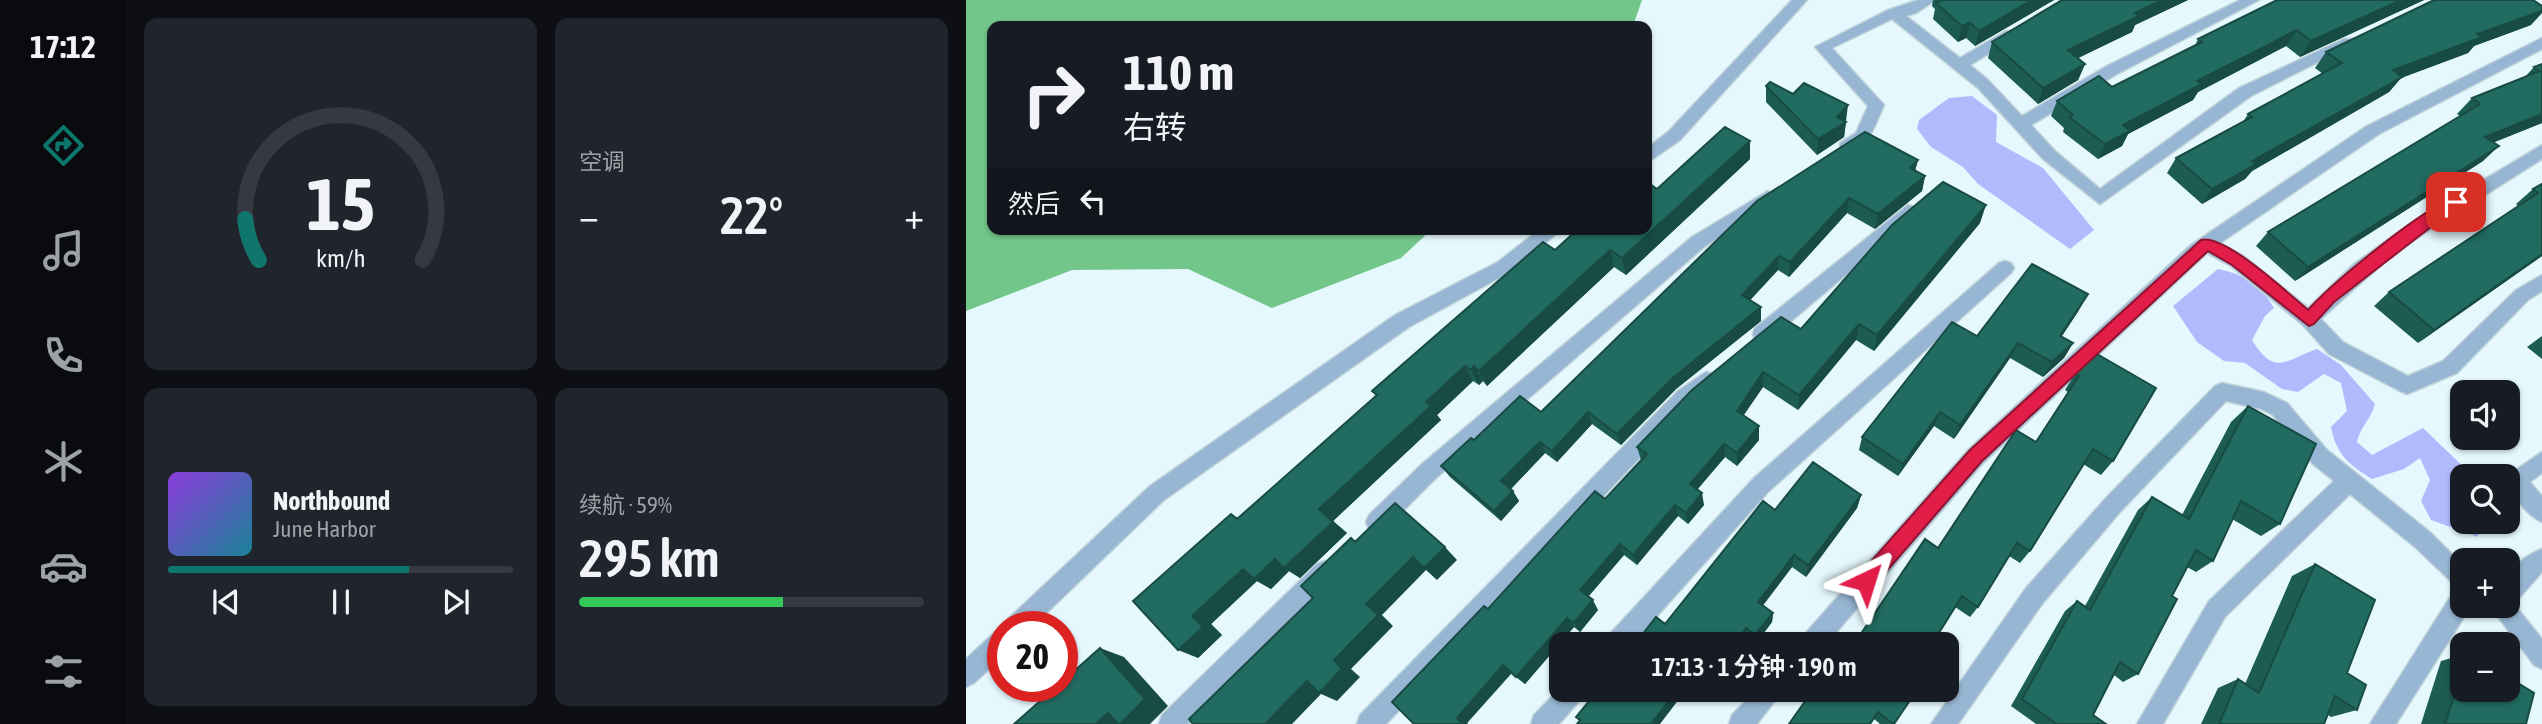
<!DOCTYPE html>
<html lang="zh">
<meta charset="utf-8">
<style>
body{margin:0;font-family:"Asap Condensed","Noto Sans SC",sans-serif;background:#20242c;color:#f1f3f6;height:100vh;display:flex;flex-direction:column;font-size:26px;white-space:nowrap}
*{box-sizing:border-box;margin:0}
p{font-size:23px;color:#9ea1a6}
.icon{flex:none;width:38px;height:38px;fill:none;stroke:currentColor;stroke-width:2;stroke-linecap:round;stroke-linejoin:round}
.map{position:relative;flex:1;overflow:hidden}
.side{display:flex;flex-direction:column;gap:18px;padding:18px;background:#0d0f14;width:840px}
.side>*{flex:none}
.hud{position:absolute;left:21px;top:21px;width:665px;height:214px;border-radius:14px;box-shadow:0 2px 5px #0004;background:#171b24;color:#f1f3f6;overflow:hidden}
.fabs{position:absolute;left:1484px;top:380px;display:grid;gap:14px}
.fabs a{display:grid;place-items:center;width:70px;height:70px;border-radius:14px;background:#171b24;box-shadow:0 2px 5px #0004;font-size:35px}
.speed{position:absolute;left:21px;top:611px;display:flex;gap:14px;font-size:35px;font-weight:700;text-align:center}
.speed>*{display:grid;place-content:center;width:91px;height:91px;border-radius:50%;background:#171b24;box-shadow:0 2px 5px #0004;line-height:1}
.speed .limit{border:10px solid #d22;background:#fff;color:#111}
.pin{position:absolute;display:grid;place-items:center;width:60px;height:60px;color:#fff;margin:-30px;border-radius:14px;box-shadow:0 4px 10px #0006}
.me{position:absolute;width:77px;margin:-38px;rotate:41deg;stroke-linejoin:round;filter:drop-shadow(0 0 5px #0008)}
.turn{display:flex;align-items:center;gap:24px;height:147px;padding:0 21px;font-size:32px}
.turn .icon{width:91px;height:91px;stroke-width:2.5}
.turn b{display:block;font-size:49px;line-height:60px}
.then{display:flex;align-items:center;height:66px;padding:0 21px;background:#0003;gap:14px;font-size:26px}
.big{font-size:52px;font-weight:600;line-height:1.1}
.side .card{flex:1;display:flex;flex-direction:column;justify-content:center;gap:10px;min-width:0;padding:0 24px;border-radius:14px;background:#20242c}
.side .dial{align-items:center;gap:0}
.dial svg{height:182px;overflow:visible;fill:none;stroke:#363941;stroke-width:7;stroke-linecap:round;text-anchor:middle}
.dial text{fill:#f1f3f6;stroke:none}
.song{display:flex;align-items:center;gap:21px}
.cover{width:84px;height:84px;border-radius:10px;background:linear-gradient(135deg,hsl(270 70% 55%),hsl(190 70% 35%))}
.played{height:7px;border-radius:4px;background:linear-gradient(90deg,#0f766e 70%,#363941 70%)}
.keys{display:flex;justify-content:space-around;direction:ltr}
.heat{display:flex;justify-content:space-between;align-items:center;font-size:38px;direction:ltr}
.charge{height:10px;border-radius:5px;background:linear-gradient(90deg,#34c759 59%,#363941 0)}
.side .tiles{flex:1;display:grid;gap:18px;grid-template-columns:repeat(2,1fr)}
.trip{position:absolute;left:583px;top:632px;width:410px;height:70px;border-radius:14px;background:#171b24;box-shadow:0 2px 5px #0004;font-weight:600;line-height:70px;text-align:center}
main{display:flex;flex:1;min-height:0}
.tabs{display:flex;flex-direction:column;width:126px;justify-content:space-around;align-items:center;background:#090b0e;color:#9ea1a6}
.tabs .icon{width:49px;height:49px}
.tabs .current{color:#0f766e}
.tabs b{font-size:32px;color:#f1f3f6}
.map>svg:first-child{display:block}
</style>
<main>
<nav class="tabs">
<b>17:12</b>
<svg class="icon current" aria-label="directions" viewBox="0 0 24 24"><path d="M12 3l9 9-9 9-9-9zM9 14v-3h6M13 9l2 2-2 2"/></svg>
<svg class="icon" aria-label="music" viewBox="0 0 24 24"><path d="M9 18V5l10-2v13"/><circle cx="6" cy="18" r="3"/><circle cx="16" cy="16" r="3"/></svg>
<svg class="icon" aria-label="phone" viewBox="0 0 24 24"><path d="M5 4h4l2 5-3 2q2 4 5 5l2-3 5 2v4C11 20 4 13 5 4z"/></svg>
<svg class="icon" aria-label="climate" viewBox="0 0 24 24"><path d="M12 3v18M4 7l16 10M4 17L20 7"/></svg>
<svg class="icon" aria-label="car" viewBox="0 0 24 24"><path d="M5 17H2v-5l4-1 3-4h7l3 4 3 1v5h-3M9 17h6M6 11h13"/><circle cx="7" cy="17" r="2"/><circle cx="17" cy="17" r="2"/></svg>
<svg class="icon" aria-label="filters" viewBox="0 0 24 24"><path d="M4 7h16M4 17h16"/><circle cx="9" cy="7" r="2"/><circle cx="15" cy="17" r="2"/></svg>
</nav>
<section class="side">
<div class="tiles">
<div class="card dial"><svg viewBox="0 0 100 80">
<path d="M14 69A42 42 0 1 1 86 69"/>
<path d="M14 69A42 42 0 0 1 8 51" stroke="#0f766e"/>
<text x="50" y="56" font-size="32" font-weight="700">15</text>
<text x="50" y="72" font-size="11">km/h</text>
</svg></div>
<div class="card"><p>空调</p>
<div class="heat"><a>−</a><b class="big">22°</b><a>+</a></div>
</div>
<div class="card">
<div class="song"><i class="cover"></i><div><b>Northbound</b><p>June Harbor</p></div></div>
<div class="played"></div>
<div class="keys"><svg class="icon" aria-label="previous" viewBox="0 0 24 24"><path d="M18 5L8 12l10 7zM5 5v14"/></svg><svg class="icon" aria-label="pause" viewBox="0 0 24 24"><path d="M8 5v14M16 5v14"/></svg><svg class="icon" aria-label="next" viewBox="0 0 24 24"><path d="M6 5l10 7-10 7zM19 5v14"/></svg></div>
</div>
<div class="card"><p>续航 · 59%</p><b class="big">295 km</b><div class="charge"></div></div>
</div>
</section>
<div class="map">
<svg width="1576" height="724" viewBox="0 0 1576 724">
<rect width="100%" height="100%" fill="#e4f8fd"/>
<!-- forest -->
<path fill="#73c689" d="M0,0h676l-9,26h-641v203h440l-31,29 -129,50 -84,-39 -116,1 -106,41z"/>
<!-- water -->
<path fill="#b2bafe" d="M1006,96l25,19 -1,27 47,26 51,62 -24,19 -92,-65 -15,-17 -32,-20 -14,-18 2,-9 30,-22z
M1252,269c27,6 42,14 56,39l-9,8 -13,24c23,38 35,19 65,9l24,16 34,39c-4,15 -15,23 -18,38l15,13 51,-27 48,46 -9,2v9l-10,25 10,3v9h16v15l-47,-17 -10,-19 9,-21 -10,-22 -16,11 -32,10c-23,-14 -36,-25 -41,-52l16,-16 -6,-28 -17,-9 -26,18 -16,-3 -37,-26 -21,-2 -27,-19 -24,-36z"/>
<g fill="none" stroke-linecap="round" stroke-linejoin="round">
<defs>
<path id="service" d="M826,0h15l-127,140 -33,23v-15l21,-16z
M952,0h18l-20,13 -10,3 54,42 46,-27h10v6l-46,28 18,15 34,36 85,-50 133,-66h19l-142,74 -86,51 24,26 45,38 139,-101 105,-49h10l2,4 -105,53 -151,108 -57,-45 -65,-71 -86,-69 -60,29 52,57c-8,17 -18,54 -44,46v-8l16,-10 12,-27 -53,-59 73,-37z
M1576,38v11l-163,85 -159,109 23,13 65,52 46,-44 59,-42 129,-77v14l-147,93 -74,67 22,23 65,34 35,-15 73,-71 26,-15v16l-14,9 -71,73 -50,21 -7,-3 -71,-37 -27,-30 -71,-58 -24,-13 -224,210 -157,181h-27l4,-8 166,-187 222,-204 176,-119z
M802,191l9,6 -3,5 -70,45 -268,231 -51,51 -8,3 -8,-3 -3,-7 3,-7 53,-51 270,-227z
M942,205l6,2 3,5 -3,5 -145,123h-14l-2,-6 2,-6z
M574,229h22l-52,43 -101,55 -245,173 -131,126h-27l3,-8 141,-132 245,-171 103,-53z
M1039,261l6,2 3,5 -3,5 -243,219 -136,152h-28l4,-8 146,-158 245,-215z
M740,372l7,2 3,6 -24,23 -306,321h-29l3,-9 318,-324z
M1256,383l42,9 23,11 40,47 104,83 31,31v42h9l-75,118h-26l84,-133 5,-2 -44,-42 -65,-53 -125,123 -62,107h-26l72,-123 125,-120 -21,-17 -40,-49 -12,-6 -35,-8 -106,111 -78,92 -84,120h-27l95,-136 80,-90 109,-112z
M1576,452v21l-12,9 12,14v26c-15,-6 -34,-31 -35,-46z
M1576,549v23l-28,32 28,35v30l-8,-4 -44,-59h18c0,-32 3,-44 34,-57z
M359,561l8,3 3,8 -3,8 -145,144h-29l3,-9 155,-151z
M37,629v27l-29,27 -8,4v-28l29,-27z
M595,687v3h25l-4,8 -23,26h-28l3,-9z
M790,690h27l-26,34h-28l3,-9z"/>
</defs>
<!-- service casing -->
<use href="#service" stroke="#c2d4d9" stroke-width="3"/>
<!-- service -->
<use href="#service" fill="#97b6d3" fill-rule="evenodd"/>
</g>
<!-- wall -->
<path fill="#1d5c53" d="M967,0h121l-79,46 -9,-8 -8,4 -25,-23 2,-10 -3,-3z
M1096,0h126l-53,25 -3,7 -55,26 8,6 -7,16 -40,24 -50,-46 4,-16z
M1311,0h147l-124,57 -14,-11 -88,46 -5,8 -65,34 -6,12 -24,13 -35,-27 1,-4 -13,-12 6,-15 55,-14 83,-41 3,-7z
M1565,25l-57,21 -6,7 -67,25 -12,14 -137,79 -7,8 -43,25 -35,-31 9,-15 67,-36 5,-8 75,-40 -8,-6 11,-16z
M1576,64v59l-48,19 -11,19 -188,120 -39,-35 12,-14 192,-116 -3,-2 15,-16 52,-20 10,-11z
M800,86l80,35 -2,16 -27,18 -51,-53z
M784,159l-124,116 -12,-8 -127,119 -4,-5 -4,4 -6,-4 -36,34 4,5 -108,101 14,12 -47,45 -11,-7 -18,18 -14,-8 -46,43 11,11 -24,23 33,-144 7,4 138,-122 -4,-5 183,-141 102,-61z
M952,160l-3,10 10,6 -3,15 -47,38 -28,-16 -58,64 -11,-7 -28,30 11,7v14l-85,68 -55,56 -29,-21 -35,38 -12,-9 -34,36 8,12 -18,20 -51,-44 -9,-11 33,-26 67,-28 216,-211z
M1576,184v72l-124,87 -44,-37 15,-14 129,-86 -2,-2 17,-15z
M1014,223l-106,128 -18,-11 -58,70 -35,-23 -20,29 16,10v14l-22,26 -12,-9 -28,32 7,16 -16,19 -10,-8 -41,49 -13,-10 -36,42 10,13 -18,22 -6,-5 -49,57 -13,-11 -45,50 1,1h-54l74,-115 117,-110 36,-39 -4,-13 164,-118z
M1113,310l-17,26 11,7 -9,15 -21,19 -33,-19 -56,81 -20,-13 -36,50 -39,-26 3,-13 115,-101z
M1576,336v23l-15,-12z
M1131,354l16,107 -12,14 -18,-11 -53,87 -10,12 -11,-7 -31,51 -8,10 -15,-10 -17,-59 98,-106 32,-50 -3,-2 10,-16z
M1282,406l32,118 -19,12 -29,-17 -19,42 -17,11 -9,-5 -15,29 -34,78 -15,8 -9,-7 -21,40 13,9h-70l-25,-18 54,-95 12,-10 8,5 53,-96 14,-13 30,18 49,-93z
M895,495l-4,13 -51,69 -14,-10 -29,38 10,8 -1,9 -16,22 -9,-6 -5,6h-107l30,-20 110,-114z
M1349,564l42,146 -26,7 -3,-2 -4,9h-123l17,-36 20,-9 7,5 47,-108z
M1496,655v35l64,34h-105l20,-63z
M725,690h17l-6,9z
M847,690h104l-23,34h-14l-6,-5z"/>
<!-- shaded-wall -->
<path fill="#184b44" d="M1066,0h22l-79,46 4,-15z
M1196,0h26l-53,25 -3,7 -70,34 6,-16 67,-37z
M1435,0h23l-124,57 11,-16z
M1576,11v2l-11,12 -57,21 -6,7 -67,25 -12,14 -137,79 -7,8 -43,25 10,-15 40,-28 141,-91 84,-36z
M1004,23l-4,15 -8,4 4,-16z
M1331,30l-11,16 -88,46 -5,8 -65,34 -6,12 -24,13 7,-15 18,-19 74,-44z
M1119,64l-7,16 -40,24 5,-16z
M882,105l-2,16 -2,2 2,-1 -2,15 -27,18 1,-16 19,-22z
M1576,114v9l-72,29 15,-15z
M784,141v18l-124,116 -4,-17z
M1533,146l-16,15 -188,120 13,-14z
M952,160l-4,15 -4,-7z
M959,176l-3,15 -47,38 3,-15z
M883,198l-2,15 -58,64 1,-15z
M1020,205l-6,18 -106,128 3,-16z
M644,250l4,17 -127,119 -8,-15z
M1576,254v2l-124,87 16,-13z
M813,256l-1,14 -36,39v-14z
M1122,294l-9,16 -27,41 8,-15z
M795,307v14l-85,68 -55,56 -4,-11 57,-57z
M893,324l-3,16 -58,70 1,-15z
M1052,343l-8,15 -56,81 6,-14z
M1107,343l-9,15 -21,19 9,-15z
M499,366l8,15 -36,34 4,5 -108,101 14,12 -47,45 -11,-7 -18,18 -14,-8 -46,43 11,11 -24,23 -20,-8 14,-34 51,-47 76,-60 107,-107z
M508,366l9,15 -4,4 -8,-15z
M797,372v15l-26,38v-14z
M622,412l4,12 -35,38 -5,-11z
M974,412l-6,14 -36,50 5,-12z
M793,426v14l-22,26v-13z
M574,442l5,11 -37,39 -7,-11z
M758,444l1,13 -33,39 -2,-12z
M547,491l6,10 -18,20 -7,-10z
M736,493l2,12 -16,19 -2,-11z
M895,495l-4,13 -51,69 2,-12z
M709,505l3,11 -41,49 -4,-10z
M654,544l4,11 -38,44 -6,-9z
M479,547l12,13 -20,20 -11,-10 -44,45 11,11 -42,43 9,8 -23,24 -16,-7 -29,30h-27l42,-43 59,-77 47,-47z
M828,555l-2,12 -34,45v-10z
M627,600l5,10 -18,22 -6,-9z
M807,613l-1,9 -17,22v-9z
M601,618l7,9 -49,57 -9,-7z
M780,628l1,10 -5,6h-7z
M134,648l24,9 44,49 -18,18h-54l12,-11z
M537,665l9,7 -45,51 1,1h-5l-6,-6z
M711,690h9l-26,34h-9z
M735,690h7l-6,9 -2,-8z"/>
<!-- building -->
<path fill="#226b61" stroke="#184b44" stroke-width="2" d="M977,0h89l-53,31 -9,-8 -8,3 -26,-23z
M1096,0h100l-27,13 4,3 -71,34 17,14 -42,24 -51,-46z
M1311,0h124l-90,41 -14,-11 -100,51 5,3 -79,41 7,6 -25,13 -36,-27 4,-2 -16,-14 42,-25 13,11 90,-45 -4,-3z
M1468,0h99l9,6v5l-65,23 5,3 -89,33 9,7 -150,84 4,3 -44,25 -36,-31 76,-41 -4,-3 94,-51 -16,-11z
M1576,64v50l-57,23 14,9 -191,121 -40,-35 212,-128 -8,-6 68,-27 -6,-4z
M804,82l23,12 11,-11 44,22 -11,12 9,5 -28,17 -52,-53z
M759,127l25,14 -128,117 -12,-8 -131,121 -5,-5 -3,4 -6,-4 -39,36 5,4 -112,103 14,13 -49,46 -9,-9 -21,20 -11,-10 -51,47 11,11 -25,23 -45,-49 98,-87 6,5 140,-124 -5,-4 171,-149 12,8 23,-21h69v-47l10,7z
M899,132l53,28 -8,8 15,8 -47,38 -29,-16 -59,64 -11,-6 -37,39 19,12 -87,70 -57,57 -29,-22 -36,39 -12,-9 -39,39 12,10 -19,20 -53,-45 30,-28 3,2 46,-44 21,16 216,-211z
M977,182l43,23 -109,130 -18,-11 -60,71 -36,-23 -26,39 22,15 -22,27 -13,-9 -34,40 12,9 -16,20 -11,-8 -42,50 -13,-11 -40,46 13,10 -19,23 -7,-5 -51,59 -13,-12 -46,53 6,6h-49l-22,-22 92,-96 4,3 107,-118 10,8 42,-45 -10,-7 55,-57 89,-73 20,12 91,-104z
M1576,184v70l-108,76 -45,-38 149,-99 -5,-4z
M1066,264l56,30 -28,42 13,7 -21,19 -34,-19 -58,82 -20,-13 -37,52 -41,-27 90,-115 25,14z
M1131,354l59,34 -43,73 -20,-12 -63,102 -13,-8 -39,64 -16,-11 -30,48h-78l71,-105 13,9 78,-118 20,12 43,-66 -4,-2z
M1282,406l68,38 -36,80 -39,-23 -28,60 -17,-11 -24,46 5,3 -39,75 -18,-12 -27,53 13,9h-49l-35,-25 55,-98 13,9 62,-113 37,22z
M847,462l48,33 -53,70 -14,-10 -36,47 15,11 -18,22 -9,-7 -11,16h-100l21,-27 9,7 98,-123 12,9z
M429,503l50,44 -21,21 -11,-11 -47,47 12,11 -44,45 8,9 -23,24 -12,-12 -42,43h-72l-4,-5 124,-121 -12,-12 50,-48 4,4z
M1349,564l60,36 -28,73 19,12 -9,25 -22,-14 -11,28h-105l19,-45 21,14z
M134,648l45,51 -25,25h-2l-10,-11 -12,11h-82l43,-38h5v-4z
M1496,671v19h46v-13l26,16 -8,31h-81z
M632,690h79l-26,34h-74l3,-4 -4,-3z
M847,690h104l-23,34h-1l-15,-12 -8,12h-81z"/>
<!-- route -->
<path fill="#e11d48" stroke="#92132f" stroke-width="2" d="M1490,197l7,5 -129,100 -20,22 -5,2 -77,-61 -24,-14 -226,210 -110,127 -6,2 -7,-2 -3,-7 3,-6 111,-125 231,-210c23,-7 88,54 107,70 24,-27 116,-103 148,-113z"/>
</svg>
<div class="fabs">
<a><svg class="icon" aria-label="sound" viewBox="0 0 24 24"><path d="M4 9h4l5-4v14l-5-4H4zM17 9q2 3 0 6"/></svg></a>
<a><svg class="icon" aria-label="search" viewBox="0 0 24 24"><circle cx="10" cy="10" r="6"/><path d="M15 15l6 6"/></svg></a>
<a>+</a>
<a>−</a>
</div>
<div class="speed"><div class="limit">20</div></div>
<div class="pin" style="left:1490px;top:202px;background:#d93025"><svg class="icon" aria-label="arrive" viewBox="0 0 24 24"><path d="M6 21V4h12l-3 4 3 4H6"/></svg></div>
<svg class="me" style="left:900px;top:581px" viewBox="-20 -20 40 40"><path d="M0-17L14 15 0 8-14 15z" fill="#e11d48" stroke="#fff" stroke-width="4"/></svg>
<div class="trip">17:13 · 1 分钟 · 190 m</div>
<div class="hud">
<div class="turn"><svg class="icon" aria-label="right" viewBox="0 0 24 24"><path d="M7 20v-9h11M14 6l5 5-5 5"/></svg><div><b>110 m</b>右转</div></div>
<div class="then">然后<svg class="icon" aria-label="left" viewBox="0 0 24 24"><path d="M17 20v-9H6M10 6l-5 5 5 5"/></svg></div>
</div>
</div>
</main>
